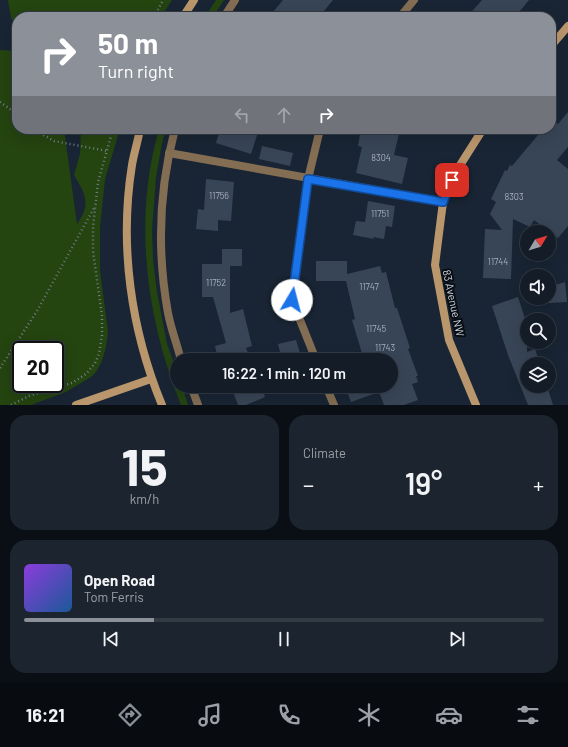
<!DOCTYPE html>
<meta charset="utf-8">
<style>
body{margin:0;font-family:Barlow,sans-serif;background:#1c252f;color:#f1f3f6;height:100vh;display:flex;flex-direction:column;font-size:15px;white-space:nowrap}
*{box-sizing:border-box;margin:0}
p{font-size:13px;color:#9da1a7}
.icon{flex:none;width:22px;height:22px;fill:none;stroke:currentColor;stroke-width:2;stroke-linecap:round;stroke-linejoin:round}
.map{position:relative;height:405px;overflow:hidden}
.drawer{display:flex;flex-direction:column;gap:10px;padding:10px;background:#0a0f15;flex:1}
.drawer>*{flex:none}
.top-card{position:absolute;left:12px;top:12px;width:544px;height:122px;border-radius:16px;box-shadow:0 4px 16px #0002,0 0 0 1px #323a44;background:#8c9099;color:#fff;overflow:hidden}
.needle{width:26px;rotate:52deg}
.fabs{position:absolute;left:520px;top:225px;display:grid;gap:8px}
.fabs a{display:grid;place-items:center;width:36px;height:36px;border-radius:50%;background:#131c27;box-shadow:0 4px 16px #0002,0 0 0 1px #323a44;font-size:20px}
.speed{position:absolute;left:12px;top:341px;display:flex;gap:8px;font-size:20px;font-weight:700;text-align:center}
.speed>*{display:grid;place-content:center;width:52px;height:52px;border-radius:50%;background:#131c27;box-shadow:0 4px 16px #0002,0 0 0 1px #323a44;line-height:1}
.speed .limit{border:2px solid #111;border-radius:6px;background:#fff;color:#111}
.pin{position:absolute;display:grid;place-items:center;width:34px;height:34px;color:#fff;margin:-17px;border-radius:8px;box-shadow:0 2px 6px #0006}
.me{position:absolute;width:44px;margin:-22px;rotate:8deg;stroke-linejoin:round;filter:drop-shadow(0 0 3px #0008)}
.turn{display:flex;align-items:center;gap:14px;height:84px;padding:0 20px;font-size:18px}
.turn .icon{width:52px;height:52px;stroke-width:2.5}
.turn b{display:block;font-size:28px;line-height:34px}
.lanes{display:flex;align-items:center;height:38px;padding:0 20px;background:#0003;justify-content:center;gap:20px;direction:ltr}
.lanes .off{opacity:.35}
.big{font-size:30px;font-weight:600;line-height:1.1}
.drawer .card{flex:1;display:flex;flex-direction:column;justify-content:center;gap:6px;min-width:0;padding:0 14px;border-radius:16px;background:#1c252f}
.drawer .dial{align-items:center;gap:0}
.dial b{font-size:52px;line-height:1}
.song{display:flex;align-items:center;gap:12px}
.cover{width:48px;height:48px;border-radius:6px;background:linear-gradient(135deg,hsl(270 70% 55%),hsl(210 70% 35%))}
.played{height:4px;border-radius:2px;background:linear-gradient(90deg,#8c9099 25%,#323a44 25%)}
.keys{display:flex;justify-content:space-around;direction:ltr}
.heat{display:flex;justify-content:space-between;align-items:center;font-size:22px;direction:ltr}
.drawer .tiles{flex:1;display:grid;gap:10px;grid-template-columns:1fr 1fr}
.card:last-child{grid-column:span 2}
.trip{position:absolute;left:170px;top:353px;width:228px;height:40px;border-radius:20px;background:#131c27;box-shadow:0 4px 16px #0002,0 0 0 1px #323a44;font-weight:600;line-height:40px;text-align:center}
.tab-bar{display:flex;height:64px;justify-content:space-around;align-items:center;background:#080b10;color:#9da1a7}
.tab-bar .icon{width:28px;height:28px}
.tab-bar .current{color:#8c9099}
.tab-bar b{font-size:18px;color:#f1f3f6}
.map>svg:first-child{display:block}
</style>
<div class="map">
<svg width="568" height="405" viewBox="0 0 568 405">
<rect width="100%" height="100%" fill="#192534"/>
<!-- green -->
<path fill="#244410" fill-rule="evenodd" d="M8,0h164l-11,17h-144v10l-6,-9z
M216,0h8l-11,17h-8z
M0,50l17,1v78h47l13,95c14,-20 9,-29 -3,-49l6,-21 1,-25h39l-15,50 -5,49v42l8,62 -2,15 -4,14 -6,11 -5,5 -25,15 -35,13h-31zM21,350h34v34h-34z
M159,129h7l-4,14 -6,34 -4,53 1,30 4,32 10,52 10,28v14h5l6,19h-7c-35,-87 -48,-185 -22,-276z"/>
<!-- building -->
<path fill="#384556" d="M283,0h50l-14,17h-50z
M482,0h47l-14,17h-48z
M568,112v35l-11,13 11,9v57l-10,12 -24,-18 -4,7 -17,-8 -2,60 -28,-1 2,-49 17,1 -12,-16 6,-12 -5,-3 14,-29 2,1 3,-6 2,1 31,-37h8v-11l7,6z
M220,129h39l-8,25 -35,-11z
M361,129h39l-6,26 14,3 -6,26 -46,-11 6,-26 -4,-1z
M262,146l31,7 -3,13 -31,-7z
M206,179l28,3 -3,39 -13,-1v11l-22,-2 2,-20 6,1z
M368,201l27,5 -3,21 -6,-1 -2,13 -11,-2 1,2 -21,-4 3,-14 9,1z
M222,249h20v17h-12v47l13,-4 9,37 -6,2 5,12h-33l-3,-14 11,-3 -13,-46h-11v-33h20z
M316,261h31v13l33,-8 2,7 4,-1 9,36h2l13,40 -2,1 10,27h-2l2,6 -6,2 6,16 -14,5h-20l-5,-13 -28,10 -6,-16h46v-26h-27l-12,-40 3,-1 -9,-38h-30z
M565,282l2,20 -18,1v-16z
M518,297l9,28v27l8,-3 5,15h-13v22h20l6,19h-25l-20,-50 -16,-49z
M296,340l6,20h-20l-4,-16z
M231,386h30l4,11 -19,8h-8z"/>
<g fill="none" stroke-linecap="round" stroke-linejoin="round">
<!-- path -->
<path stroke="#747d8a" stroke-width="2.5" stroke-dasharray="1 3" stroke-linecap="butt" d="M154,17l9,-17
M0,102l17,12
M33,129l21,12 53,10
M0,368l37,-57 57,-103
M11,405l18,-9 43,-13 14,-9 9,-11 4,-9 3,-19v-19l-9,-65v-24l5,-45 15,-53"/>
<!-- lane -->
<path stroke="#836d53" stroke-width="8" d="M400,17l14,-17
M169,153l274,49
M316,360l-24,-60 16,-121 12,-50
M326,386l8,19"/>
<!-- street -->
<path stroke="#836d53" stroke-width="8" d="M224,17l11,-17
M175,129c-16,60 -18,123 -7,184 3,16 9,31 13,47
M191,386l7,19"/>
<!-- secondary -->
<path stroke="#ba966c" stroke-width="8" d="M183,17l11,-17
M551,46l17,-20
M140,129c-2,12 -6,24 -8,36 -13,81 -1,165 30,240
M76,405l75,-26
M476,405l-27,-65 -14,-75 8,-63 14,-32 26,-41"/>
</g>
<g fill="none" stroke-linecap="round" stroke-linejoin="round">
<defs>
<path id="route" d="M292,300l16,-121 135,23 9,-22"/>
</defs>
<!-- route casing -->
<use href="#route" stroke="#114b97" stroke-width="10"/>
<!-- route -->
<use href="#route" stroke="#1a73e8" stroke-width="7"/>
</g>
<g text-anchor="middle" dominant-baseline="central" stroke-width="4" stroke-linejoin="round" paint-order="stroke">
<!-- number labels -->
<g font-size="9" fill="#a8b0bd">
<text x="381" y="157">8304</text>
<text x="219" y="195">11756</text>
<text x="514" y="196">8303</text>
<text x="380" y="213">11751</text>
<text x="498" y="261">11744</text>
<text x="216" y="282">11752</text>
<text x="369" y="286">11747</text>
<text x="376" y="328">11745</text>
<text x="385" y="347">11743</text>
</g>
<!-- street labels -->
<g font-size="11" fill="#cdd4df" stroke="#090e14">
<text transform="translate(454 303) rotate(78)">83 Avenue NW</text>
</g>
</g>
</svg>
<div class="fabs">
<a><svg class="needle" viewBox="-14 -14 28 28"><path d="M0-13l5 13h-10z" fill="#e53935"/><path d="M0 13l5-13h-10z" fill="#9da1a7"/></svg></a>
<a><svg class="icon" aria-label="sound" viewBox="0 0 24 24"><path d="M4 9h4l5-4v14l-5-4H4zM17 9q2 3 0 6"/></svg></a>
<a><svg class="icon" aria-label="search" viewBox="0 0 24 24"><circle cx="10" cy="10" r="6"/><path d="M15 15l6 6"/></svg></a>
<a><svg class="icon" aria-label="layers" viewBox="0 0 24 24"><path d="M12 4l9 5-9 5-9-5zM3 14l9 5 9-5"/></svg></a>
</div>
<div class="speed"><div class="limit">20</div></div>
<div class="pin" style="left:452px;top:180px;background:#d93025"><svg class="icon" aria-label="arrive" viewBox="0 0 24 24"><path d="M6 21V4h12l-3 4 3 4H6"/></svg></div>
<svg class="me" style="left:292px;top:300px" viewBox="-20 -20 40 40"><circle r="19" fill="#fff"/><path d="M0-13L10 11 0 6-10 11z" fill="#1a73e8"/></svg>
<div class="trip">16:22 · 1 min · 120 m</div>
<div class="top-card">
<div class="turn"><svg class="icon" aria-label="right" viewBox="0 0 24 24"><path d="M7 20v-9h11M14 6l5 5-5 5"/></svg><div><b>50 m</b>Turn right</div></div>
<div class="lanes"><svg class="icon off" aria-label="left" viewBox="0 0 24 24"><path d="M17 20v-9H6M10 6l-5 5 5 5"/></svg><svg class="icon off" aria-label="ahead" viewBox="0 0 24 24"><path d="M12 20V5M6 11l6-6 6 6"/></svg><svg class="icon" aria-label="right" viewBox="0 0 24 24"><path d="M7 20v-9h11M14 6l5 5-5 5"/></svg></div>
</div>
</div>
<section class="drawer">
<div class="tiles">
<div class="card dial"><b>15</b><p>km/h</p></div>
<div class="card"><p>Climate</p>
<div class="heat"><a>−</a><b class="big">19°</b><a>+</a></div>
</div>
<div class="card">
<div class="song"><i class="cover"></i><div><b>Open Road</b><p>Tom Ferris</p></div></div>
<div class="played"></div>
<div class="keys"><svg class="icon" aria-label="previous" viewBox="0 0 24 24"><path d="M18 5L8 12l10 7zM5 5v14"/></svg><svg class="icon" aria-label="pause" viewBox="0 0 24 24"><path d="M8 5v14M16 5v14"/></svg><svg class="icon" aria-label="next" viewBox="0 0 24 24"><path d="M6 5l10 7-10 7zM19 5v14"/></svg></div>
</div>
</div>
</section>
<nav class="tab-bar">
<b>16:21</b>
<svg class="icon current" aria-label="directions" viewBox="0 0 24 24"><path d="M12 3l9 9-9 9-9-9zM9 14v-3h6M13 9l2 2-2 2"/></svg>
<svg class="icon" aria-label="music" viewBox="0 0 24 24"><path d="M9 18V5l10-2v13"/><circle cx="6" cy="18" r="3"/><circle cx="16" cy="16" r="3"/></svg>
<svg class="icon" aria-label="phone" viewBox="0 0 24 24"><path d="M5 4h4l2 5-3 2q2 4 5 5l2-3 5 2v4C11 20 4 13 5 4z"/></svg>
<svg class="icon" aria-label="climate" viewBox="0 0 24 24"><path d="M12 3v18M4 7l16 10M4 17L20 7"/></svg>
<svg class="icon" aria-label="car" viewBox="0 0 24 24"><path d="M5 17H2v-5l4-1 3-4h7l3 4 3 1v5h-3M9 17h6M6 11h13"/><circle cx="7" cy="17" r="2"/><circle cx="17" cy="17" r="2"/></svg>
<svg class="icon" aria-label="filters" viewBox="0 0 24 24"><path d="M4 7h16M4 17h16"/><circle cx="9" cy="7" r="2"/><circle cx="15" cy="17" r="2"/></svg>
</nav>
